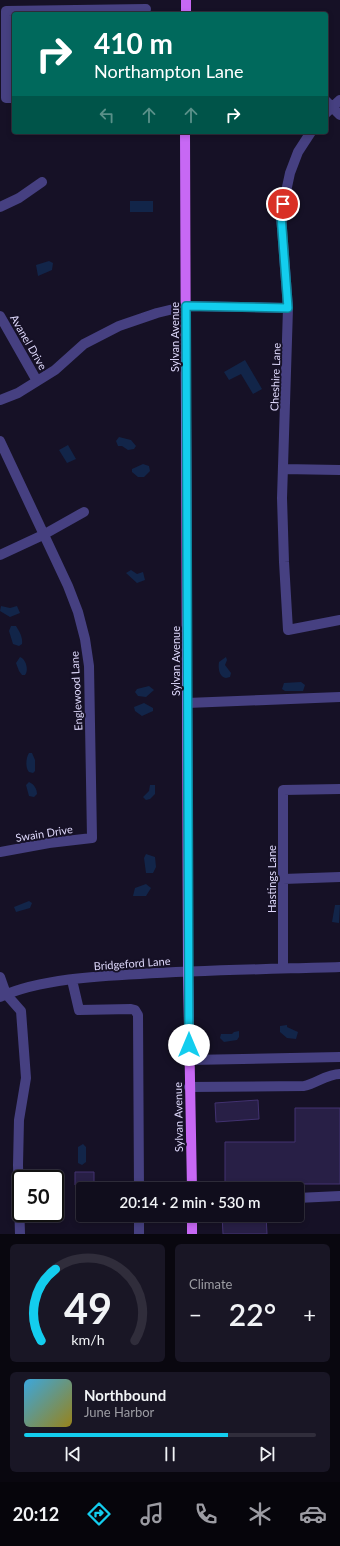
<!DOCTYPE html>
<meta charset="utf-8">
<style>
body{margin:0;font-family:Lato,sans-serif;background:#191625;color:#f1f3f6;height:100vh;display:flex;flex-direction:column;font-size:15px;white-space:nowrap}
*{box-sizing:border-box;margin:0}
p{font-size:13px;color:#9c9ca3}
.icon{flex:none;width:22px;height:22px;fill:none;stroke:currentColor;stroke-width:2;stroke-linecap:round;stroke-linejoin:round}
.map{position:relative;height:1234px;overflow:hidden}
.drawer{display:flex;flex-direction:column;gap:10px;padding:10px;background:#09070f;flex:1}
.drawer>*{flex:none}
.guide{position:absolute;left:12px;top:12px;width:316px;height:122px;border-radius:4px;box-shadow:0 2px 6px #0003,0 0 0 1px #302d3b;background:#00695c;color:#fff;overflow:hidden}
.speed{position:absolute;left:12px;top:1170px;display:flex;gap:8px;font-size:20px;font-weight:700;text-align:center}
.speed>*{display:grid;place-content:center;width:52px;height:52px;border-radius:50%;background:#100d1c;box-shadow:0 2px 6px #0003,0 0 0 1px #302d3b;line-height:1}
.speed .limit{border:2px solid #111;border-radius:6px;background:#fff;color:#111}
.pin{position:absolute;display:grid;place-items:center;width:34px;height:34px;color:#fff;margin:-17px;border:2px solid #fff;border-radius:50%;box-shadow:0 1px 4px #0007}
.me{position:absolute;width:44px;margin:-22px;rotate:0deg;stroke-linejoin:round;filter:drop-shadow(0 0 3px #0008)}
.turn{display:flex;align-items:center;gap:14px;height:84px;padding:0 16px;font-size:18px}
.turn .icon{width:52px;height:52px;stroke-width:2.5}
.turn b{display:block;font-size:28px;line-height:34px}
.lanes{display:flex;align-items:center;height:38px;padding:0 16px;background:#0003;justify-content:center;gap:20px;direction:ltr}
.lanes .off{opacity:.35}
.big{font-size:30px;font-weight:600;line-height:1.1}
.drawer .card{flex:1;display:flex;flex-direction:column;justify-content:center;gap:6px;min-width:0;padding:0 14px;border-radius:6px;background:#191625}
.drawer .dial{align-items:center;gap:0}
.dial svg{height:104px;overflow:visible;fill:none;stroke:#302d3b;stroke-width:7;stroke-linecap:round;text-anchor:middle}
.dial text{fill:#f1f3f6;stroke:none}
.song{display:flex;align-items:center;gap:12px}
.cover{width:48px;height:48px;border-radius:6px;background:linear-gradient(135deg,hsl(200 70% 55%),hsl(50 70% 35%))}
.played{height:4px;border-radius:2px;background:linear-gradient(90deg,#13cdee 70%,#302d3b 70%)}
.keys{display:flex;justify-content:space-around;direction:ltr}
.heat{display:flex;justify-content:space-between;align-items:center;font-size:22px;direction:ltr}
.drawer .tiles{flex:1;display:grid;gap:10px;grid-template-columns:1fr 1fr}
.card:last-child{grid-column:span 2}
.trip{position:absolute;left:76px;top:1182px;width:228px;height:40px;border-radius:4px;background:#100d1c;box-shadow:0 2px 6px #0003,0 0 0 1px #302d3b;font-weight:600;line-height:40px;text-align:center}
.menu{display:flex;height:64px;justify-content:space-around;align-items:center;background:#06050b;color:#9c9ca3}
.menu .icon{width:28px;height:28px}
.menu .on{color:#13cdee}
.menu b{font-size:18px;color:#f1f3f6}
.map>svg:first-child{display:block}
</style>
<div class="map">
<svg width="340" height="1234" viewBox="0 0 340 1234">
<rect width="100%" height="100%" fill="#161126"/>
<!-- water -->
<path fill="#122549" d="M130,201h23v11h-23z
M49,261l4,2 -1,7 -14,6 -2,-11z
M245,360l17,29 -9,5 -12,-20 -12,6 -5,-8z
M119,437l12,3 5,6 -2,3 -6,1 -6,-4h-4l-2,-5z
M68,445l8,14 -9,4 -8,-13z
M143,464l6,2 1,5 -6,6h-6l-6,-5v-3z
M131,570l6,4 6,-2 2,8 -8,3 -11,-10z
M1,606l9,2 7,-2 3,7 -10,4 -10,-6z
M11,626h5c3,5 7,11 6,18l-3,2 -6,-2 -4,-13z
M20,657c6,2 9,13 5,18h-3l-3,-4 -3,-8z
M226,657l1,3 -2,5 6,8 -1,4 -4,1c-7,-1 -8,-10 -7,-16z
M301,682l4,3 -2,6h-18l-3,-2 2,-6z
M149,686l5,4 -8,7 -8,-1 -3,-4 2,-3z
M144,703l9,5v3l-11,5 -7,-5 -1,-4z
M29,753h3l3,7v11l-2,2 -4,-1c-4,-4 -3,-15 0,-19z
M29,782c5,2 8,7 8,12l-3,3 -5,-1 -3,-11z
M150,785h5v9l-5,5 -4,1 -3,-3 6,-6z
M146,854l9,3 1,10 -3,6h-7l-2,-15z
M146,884l5,4 -5,8h-13l2,-8z
M29,901l3,2 -2,5 -14,4 -2,-5z
M335,905h5l-1,18 -7,-1z
M287,1025v2l11,5 -2,7 -9,-1 -7,-6v-6z
M239,1031v6l-2,3 -13,2 -4,-4 1,-4h11l2,-2z
M83,1144l3,3v15l-4,3 -4,-2v-16z"/>
<!-- building -->
<path fill="#281f46" stroke="#423270" d="M258,1100l1,19 -43,3 -1,-19z
M295,1108h45v76h-115v-42h70z
M75,1172h19v13h-19z
M222,1215h44l1,19h-44z"/>
<g fill="none" stroke-linecap="round" stroke-linejoin="round">
<!-- minor -->
<path stroke="#464081" stroke-width="10" d="M14,98h-8v-87l140,-2
M326,101l14,14
M326,113l14,-13
M311,132l-13,20 -8,21 -9,42 7,93 -6,190 2,64 4,68 52,-10
M0,207l19,-9 23,-16
M0,316l37,65
M0,400l18,-7 37,-23 29,-26 35,-18 38,-13 29,-7 102,2
M0,441l68,145 10,26 7,27 4,27 3,172 -43,5 -49,9
M283,469l57,1
M0,555l43,-20 41,-23
M187,703l153,-6
M283,879l57,-2
M283,968v-178l57,-1
M0,977l6,17 15,17 5,67 -7,42 -1,45 2,69
M72,980l7,30 52,-1 4,1 3,5 1,174
M0,997c39,-18 98,-21 140,-23 67,-4 133,-5 200,-7
M189,1060l151,-3
M189,1087l115,-1c13,-3 23,-12 36,-12
M297,1198l43,-2
M139,1215v19"/>
<!-- major -->
<path stroke="#c768f4" stroke-width="10" d="M186,14v-14
M185,132l3,839 4,218
M192,1215v19"/>
</g>
<g fill="none" stroke-linecap="round" stroke-linejoin="round">
<defs>
<path id="route" d="M189,1045l-3,-739 102,2 -7,-93 2,-11"/>
</defs>
<!-- route casing -->
<use href="#route" stroke="#0c859b" stroke-width="10"/>
<!-- route -->
<use href="#route" stroke="#13cdee" stroke-width="7"/>
</g>
<g text-anchor="middle" dominant-baseline="central" stroke-width="4" stroke-linejoin="round" paint-order="stroke">
<!-- street labels -->
<g font-size="11" fill="#dfd9fc" stroke="#161126">
<text transform="translate(174 337) rotate(-90)">Sylvan Avenue</text>
<text transform="translate(29 342) rotate(60)">Avanel Drive</text>
<text transform="translate(275 377) rotate(-88)">Cheshire Lane</text>
<text transform="translate(175 661) rotate(-90)">Sylvan Avenue</text>
<text transform="translate(76 691) rotate(-93)">Englewood Lane</text>
<text transform="translate(44 833) rotate(-9)">Swain Drive</text>
<text transform="translate(271 879) rotate(-90)">Hastings Lane</text>
<text transform="translate(132 963) rotate(-4)">Bridgeford Lane</text>
<text transform="translate(178 1117) rotate(-91)">Sylvan Avenue</text>
</g>
</g>
</svg>
<div class="speed"><div class="limit">50</div></div>
<div class="pin" style="left:283px;top:204px;background:#d93025"><svg class="icon" aria-label="arrive" viewBox="0 0 24 24"><path d="M6 21V4h12l-3 4 3 4H6"/></svg></div>
<svg class="me" style="left:189px;top:1045px" viewBox="-20 -20 40 40"><circle r="19" fill="#fff"/><path d="M0-13L10 11 0 6-10 11z" fill="#13cdee"/></svg>
<div class="trip">20:14 · 2 min · 530 m</div>
<div class="guide">
<div class="turn"><svg class="icon" aria-label="right" viewBox="0 0 24 24"><path d="M7 20v-9h11M14 6l5 5-5 5"/></svg><div><b>410 m</b>Northampton Lane</div></div>
<div class="lanes"><svg class="icon off" aria-label="left" viewBox="0 0 24 24"><path d="M17 20v-9H6M10 6l-5 5 5 5"/></svg><svg class="icon off" aria-label="ahead" viewBox="0 0 24 24"><path d="M12 20V5M6 11l6-6 6 6"/></svg><svg class="icon off" aria-label="ahead" viewBox="0 0 24 24"><path d="M12 20V5M6 11l6-6 6 6"/></svg><svg class="icon" aria-label="right" viewBox="0 0 24 24"><path d="M7 20v-9h11M14 6l5 5-5 5"/></svg></div>
</div>
</div>
<section class="drawer">
<div class="tiles">
<div class="card dial"><svg viewBox="0 0 100 80">
<path d="M14 69A42 42 0 1 1 86 69"/>
<path d="M14 69A42 42 0 0 1 25 14" stroke="#13cdee"/>
<text x="50" y="56" font-size="32" font-weight="700">49</text>
<text x="50" y="72" font-size="11">km/h</text>
</svg></div>
<div class="card"><p>Climate</p>
<div class="heat"><a>−</a><b class="big">22°</b><a>+</a></div>
</div>
<div class="card">
<div class="song"><i class="cover"></i><div><b>Northbound</b><p>June Harbor</p></div></div>
<div class="played"></div>
<div class="keys"><svg class="icon" aria-label="previous" viewBox="0 0 24 24"><path d="M18 5L8 12l10 7zM5 5v14"/></svg><svg class="icon" aria-label="pause" viewBox="0 0 24 24"><path d="M8 5v14M16 5v14"/></svg><svg class="icon" aria-label="next" viewBox="0 0 24 24"><path d="M6 5l10 7-10 7zM19 5v14"/></svg></div>
</div>
</div>
</section>
<nav class="menu">
<b>20:12</b>
<svg class="icon on" aria-label="directions" viewBox="0 0 24 24"><path d="M12 3l9 9-9 9-9-9zM9 14v-3h6M13 9l2 2-2 2"/></svg>
<svg class="icon" aria-label="music" viewBox="0 0 24 24"><path d="M9 18V5l10-2v13"/><circle cx="6" cy="18" r="3"/><circle cx="16" cy="16" r="3"/></svg>
<svg class="icon" aria-label="phone" viewBox="0 0 24 24"><path d="M5 4h4l2 5-3 2q2 4 5 5l2-3 5 2v4C11 20 4 13 5 4z"/></svg>
<svg class="icon" aria-label="climate" viewBox="0 0 24 24"><path d="M12 3v18M4 7l16 10M4 17L20 7"/></svg>
<svg class="icon" aria-label="car" viewBox="0 0 24 24"><path d="M5 17H2v-5l4-1 3-4h7l3 4 3 1v5h-3M9 17h6M6 11h13"/><circle cx="7" cy="17" r="2"/><circle cx="17" cy="17" r="2"/></svg>
</nav>
